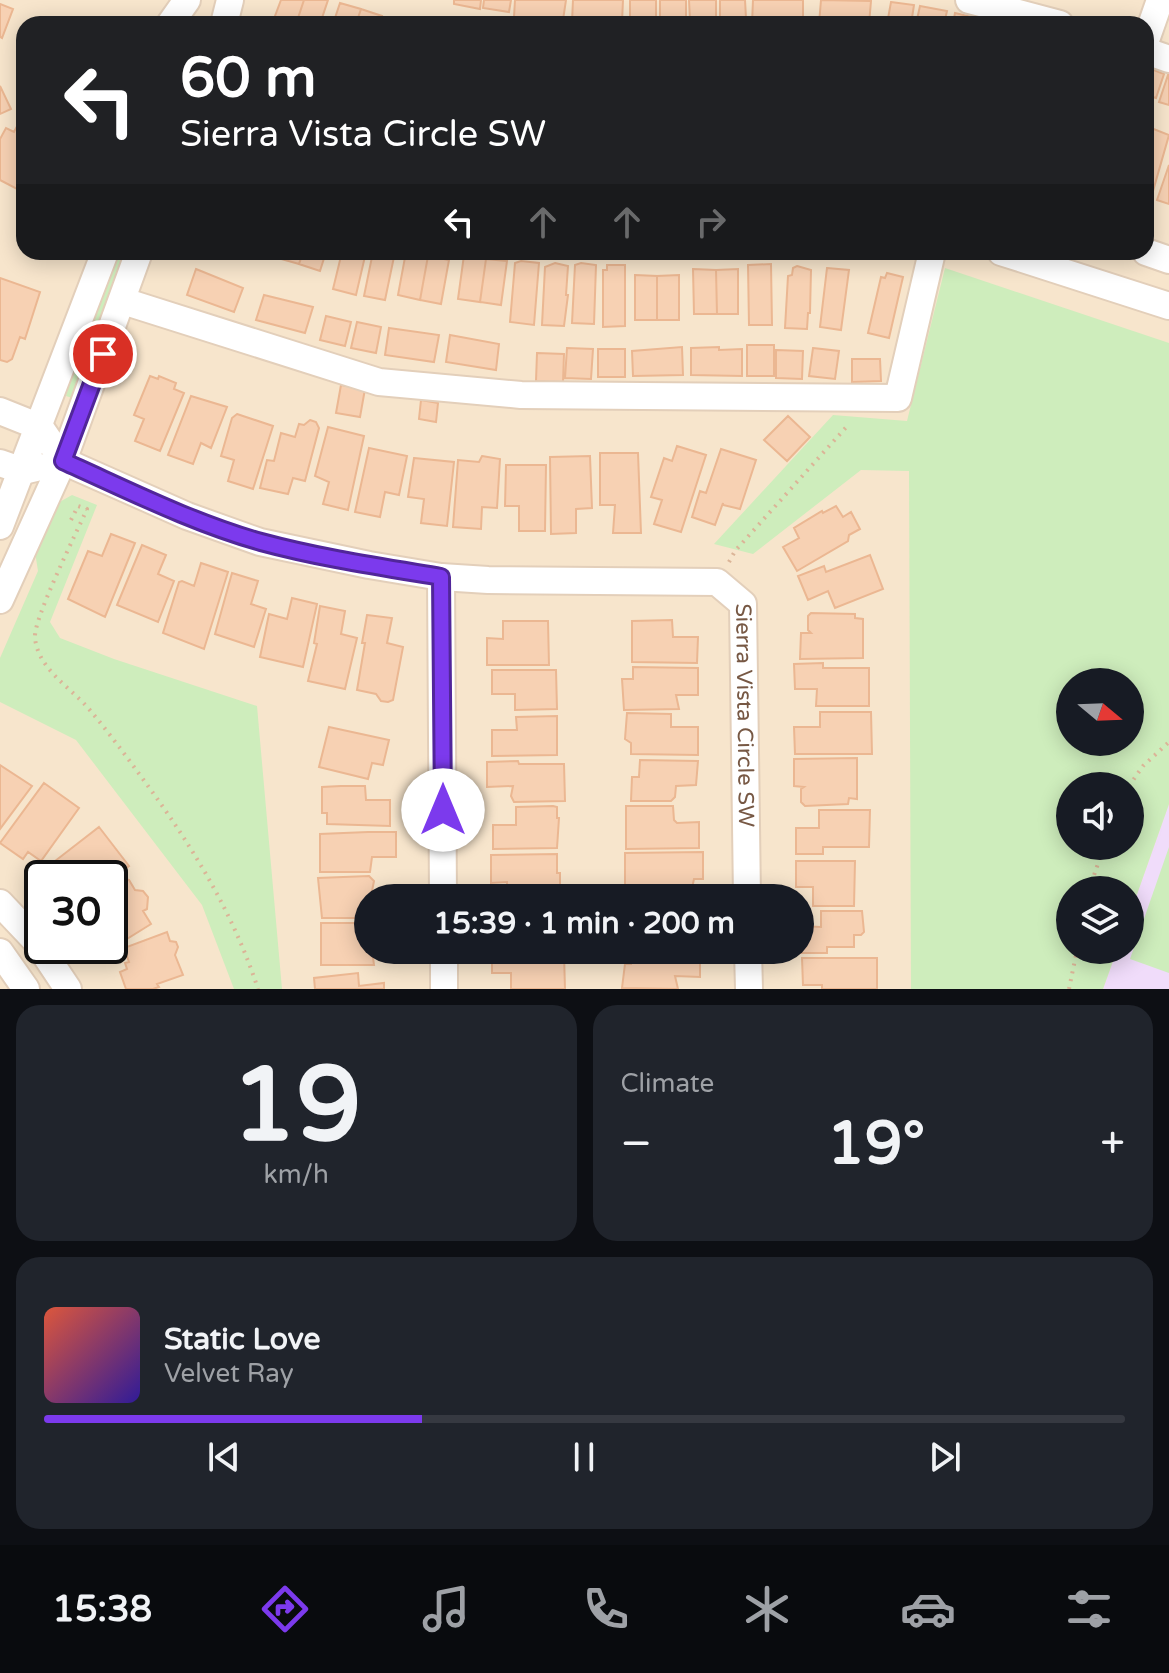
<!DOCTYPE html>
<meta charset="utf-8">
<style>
body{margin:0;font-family:"Varela Round",sans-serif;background:#20242c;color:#f1f3f6;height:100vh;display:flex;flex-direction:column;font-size:30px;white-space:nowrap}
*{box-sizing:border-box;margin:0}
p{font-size:26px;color:#9ea1a6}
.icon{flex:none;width:44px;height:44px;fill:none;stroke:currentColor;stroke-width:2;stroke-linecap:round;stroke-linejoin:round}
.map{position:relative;height:989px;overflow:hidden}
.sheet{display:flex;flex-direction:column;gap:16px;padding:16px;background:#0d0f14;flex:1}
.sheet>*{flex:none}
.banner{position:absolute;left:16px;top:16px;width:1138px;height:244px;border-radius:24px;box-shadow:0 4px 20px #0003;background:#202124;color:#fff;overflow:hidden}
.needle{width:52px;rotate:109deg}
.fabs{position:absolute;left:1056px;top:668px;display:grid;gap:16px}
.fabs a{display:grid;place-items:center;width:88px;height:88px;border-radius:50%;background:#171b24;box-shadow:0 4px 20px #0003;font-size:40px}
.speed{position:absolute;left:24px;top:860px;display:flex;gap:16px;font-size:40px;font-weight:700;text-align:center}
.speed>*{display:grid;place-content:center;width:104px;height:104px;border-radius:50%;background:#171b24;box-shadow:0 4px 20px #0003;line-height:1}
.speed .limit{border:4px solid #111;border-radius:12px;background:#fff;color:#111}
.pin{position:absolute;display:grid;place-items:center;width:68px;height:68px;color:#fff;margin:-34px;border:4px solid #fff;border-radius:50%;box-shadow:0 2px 8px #0007}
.me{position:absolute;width:88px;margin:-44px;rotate:0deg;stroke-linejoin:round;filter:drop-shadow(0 0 6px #0008)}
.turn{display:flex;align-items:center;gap:28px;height:168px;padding:0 32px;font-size:36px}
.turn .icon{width:104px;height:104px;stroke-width:2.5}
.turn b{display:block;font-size:56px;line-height:68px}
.lanes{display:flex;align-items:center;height:76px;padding:0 32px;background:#0003;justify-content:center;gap:40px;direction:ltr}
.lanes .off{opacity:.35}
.big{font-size:60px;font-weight:800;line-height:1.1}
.sheet .tile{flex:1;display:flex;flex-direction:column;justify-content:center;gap:12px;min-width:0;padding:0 28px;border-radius:24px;background:#20242c}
.sheet .dial{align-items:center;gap:0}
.dial b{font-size:104px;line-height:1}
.song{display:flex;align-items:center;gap:24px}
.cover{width:96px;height:96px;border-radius:12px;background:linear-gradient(135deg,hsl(10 70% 55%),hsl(250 70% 35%))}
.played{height:8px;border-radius:4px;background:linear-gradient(90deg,#7c3aed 35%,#363941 35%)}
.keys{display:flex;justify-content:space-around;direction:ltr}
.heat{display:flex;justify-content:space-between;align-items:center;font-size:44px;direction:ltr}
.sheet .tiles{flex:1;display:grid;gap:16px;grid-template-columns:1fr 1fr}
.tile:last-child{grid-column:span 2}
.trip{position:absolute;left:354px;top:884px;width:460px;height:80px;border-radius:40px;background:#171b24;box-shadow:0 4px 20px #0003;font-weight:800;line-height:80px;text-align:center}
.tabs{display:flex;height:128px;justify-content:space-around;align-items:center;background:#090b0e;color:#9ea1a6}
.tabs .icon{width:56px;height:56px}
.tabs .current{color:#7c3aed}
.tabs b{font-size:36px;color:#f1f3f6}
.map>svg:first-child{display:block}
</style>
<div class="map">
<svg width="1169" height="989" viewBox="0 0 1169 989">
<rect width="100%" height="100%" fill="#fef3de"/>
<!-- residential -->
<path fill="#f7e5cc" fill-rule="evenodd" d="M0,0h1169v989h-1169zM24,24h1122v228h-1122zM1070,682h60v60h-60zM1070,786h60v60h-60zM42,878h68v68h-68zM1070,890h60v60h-60zM368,898h432v52h-432z"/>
<!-- education -->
<path fill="#f0dcfa" d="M1169,804v185h-66l14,-39h13v-36z"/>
<!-- green -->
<path fill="#ceedbc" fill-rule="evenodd" d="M117,252h13l-52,143 -6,3 -6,-2 2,-8z
M945,268l224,75v461l-39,110v-24h-60v60h47l-14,39h-192l-2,-518 -48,-1 -108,84 -39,-10 119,-129 74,6zM1070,682h60v60h-60zM1070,786h60v60h-60z
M72,495l25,10 -47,117 10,16 54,21 143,47 25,283h-48l-32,-84 -126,-165 -76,-38v-44l38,-87 -3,-19 21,-48z
M1169,847v126l-39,-14z"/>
<!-- building -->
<path fill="#f7d1b3" stroke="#ebb792" stroke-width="2" d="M281,0h23l-8,24h-24z
M304,0h24l-8,24h-24z
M454,0h27l-1,9 -26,-5z
M484,0h27l-2,12 -26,-4z
M515,0h51l-3,20 -49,-3z
M573,0h50l-1,22h-50z
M630,0h26v20h-26z
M660,0h26v19l-26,1z
M689,0h27v19l-26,1z
M720,0h25l1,18 -26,1z
M753,0h50v23l-51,1z
M821,0l50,1 -2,23h-50z
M891,2l23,3 -3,19h-24z
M340,3l21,6 -5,15h-23z
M0,4l13,5 -11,29 -2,-1z
M920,6l27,5 -3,13h-28z
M361,9l21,7 -2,8h-24z
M955,13l25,6 -1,5h-26z
M1146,67l18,7 -8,24 -10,-3z
M1168,75h1v30l-10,-3z
M0,86l11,23 -11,5z
M22,117l2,59 -7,13 -17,-9v-41l6,-11 8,4z
M1151,128l18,7 -18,63 -5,-1v-55z
M1169,165v39l-12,-4z
M280,252h23l-4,12 -21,-6z
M303,252h23l-6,19 -21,-7z
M342,252h24l-10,43 -23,-6z
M373,252h22l-10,48 -21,-4z
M406,252l22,4 -8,44 -22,-5z
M464,255l22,4 -6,43 -22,-3z
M428,256l21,4 -8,44 -21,-4z
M486,259l21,2 -6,44 -21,-3z
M521,261l18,2 -5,62 -24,-3 5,-59z
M555,263l13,3 -2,29h2l-4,31 -22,-1 3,-58z
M581,263l15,2 -2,59 -22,-1 3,-58z
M771,264l1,61h-23l-1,-60z
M607,265h18v61l-22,1v-57h4z
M797,266l14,4 -1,43h-2l-1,16 -22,-1 3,-52 4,-1 1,-7z
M827,268l22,2 -8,60 -21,-3z
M196,269l47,19 -9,24 -47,-17z
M693,269l23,1 1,44h-23z
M738,269v45h-21l-1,-44z
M887,273l16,4 -14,61 -21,-5 13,-56 4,1z
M635,275l22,1v44h-22z
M679,275v45h-22v-44z
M0,278l40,14 -15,47 -5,-2 -8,22 -5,3 -7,-2z
M264,295l49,12 -8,26 -49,-13z
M326,316l25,6 -6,24 -25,-6z
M357,322l24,5 -5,26 -25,-5z
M389,328l50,7 -5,27 -49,-7z
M450,335l49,9 -3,26 -50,-8z
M747,345h27v31h-27z
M682,347l1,28 -50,1 -1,-25z
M719,347v3l23,-1v27l-51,-1v-27z
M567,348l26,1 -2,30 -26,-1z
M813,348l26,3 -4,28 -26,-3z
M598,349h27v28h-27z
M776,350l27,1 -1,28 -26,-1z
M537,353l27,1 -1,28 -27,-1z
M852,359h28l1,22 -29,1z
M150,376l8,3 1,-3 17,7 -2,6 10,4 -24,58 -25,-10 9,-22 -10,-4z
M341,385l24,4 -5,28 -24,-4z
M191,396l36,11 -16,41 -10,-5 -8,21 -25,-9z
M421,400l17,3 -2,19 -17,-3z
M237,414l36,12 -20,63 -25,-8 6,-21 -13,-4 11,-38z
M788,416l22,21 -23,24 -23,-21z
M310,420l6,2 3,6 -14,53 -12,-3 -5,16 -28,-6 7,-28 7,1 7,-28 14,4 4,-13 5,1z
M328,427l36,9 -16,74 -25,-6 6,-22 -14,-6z
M677,446l29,9 -25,77 -27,-8 8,-24 -11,-3 13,-39 8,3z
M369,448l38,8 -8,39 -14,-3 -5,25 -25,-5z
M721,449l35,11 -16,49 -17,-4v-2l-8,22 -23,-8 8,-26 6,2z
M600,453h38l3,80h-28l2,-28h-15z
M482,456l18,3 -3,49 -15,-1 -1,22 -28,-2 5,-67 21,2z
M590,456l2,52 -16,1v24l-25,1 -1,-77z
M414,458l40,4 -7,64 -26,-3 3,-24 -16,-2z
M506,465h40l-1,66h-26v-25h-14z
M836,506l7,11 8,-5 9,17 -11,6 -1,6 -51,30 -14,-24 16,-9 -5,-10 28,-17 1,2z
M111,534l24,9 -30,74 -37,-18 20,-48 14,5z
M142,545l24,10 -8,19 16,7 -16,41 -41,-17z
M870,555l13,34 -48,19 -7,-17 -20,9 -10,-24 26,-10 2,6z
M201,563l27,9 -24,77 -41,-16 16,-51 3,-1 12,5z
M232,573l26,8 -7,23 15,5 -12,38 -39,-13z
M292,598l25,6 -14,63 -43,-10 9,-43 18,5z
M320,606l25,5 -4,23 16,4 -12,51 -37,-8 9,-37 -3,-1z
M811,613l44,1v4l8,1v39l-63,1 1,-26h10l-3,-3v-14z
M367,615l25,3 -5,25 16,4 -10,53 -5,2 -7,-1 -5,-7 -19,-4 8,-47h-3z
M672,620l1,17h25l-1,26 -65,-1v-41z
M503,621h45l1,44h-62v-27l16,1z
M823,663v5h46v38h-53l1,-17h-22l-1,-25z
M633,667l65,1v27h-22l3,14 -55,1 -2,-31h11z
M492,670h64l1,39 -42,1v-16h-23z
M820,712h51l1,42h-77l-1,-27h26z
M627,713l44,1v13h27v28l-67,-1v-11l-6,-4z
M557,716v39l-65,1v-26h25l-1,-13z
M329,727l60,13 -6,25 -11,-2 -4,16 -49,-12z
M857,758v41l-8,-1 -1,6 -43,2 -4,-4v-13l3,-2 -10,-1v-27z
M640,760l58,1 -2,24 -20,1 -1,11 -4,4h-40l1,-24h7z
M518,761l1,3h45l1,37 -51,1 -3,-6 2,-10 -26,1v-25z
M0,765l32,21 -32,43z
M44,783l35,25 -38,53 -13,-9 -5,7 -23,-16z
M341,786h24l1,14h24v26l-63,-2v-11h-5v-26z
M553,806l4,1v11h2l-2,30 -64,1v-24h23v-18z
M626,806h47l1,14 3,3 22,-1v26l-73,1z
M819,810h51l-1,37h-46v7h-27v-26h23z
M99,827l30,39 -19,14v-2h-50l-5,-17z
M368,832h28v25h-24l-2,15h-50v-38z
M703,852v27h-9l-4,18h-65v-44z
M557,854v19h3v16h-3v7h-44v-7h-6v-7l-16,1v-28z
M796,861h59l-1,45h-41v-19h-17z
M369,876l5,5 -2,10 24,1v6h-28v20h-46l-4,-40z
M119,878l10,2 6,10 8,1 5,6 -1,12 -4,2 8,13 -29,18 -5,-4 -4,-10h-3l1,-45z
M821,911h41l2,21 -3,3h-7v12h-27v6h-31v-3h4v-24l21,1z
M321,923h47v27h21h-17l2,15h-53z
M167,932l3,9 6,1 2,5 -3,8 8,20 -26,9 2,3 -6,2h-27l-6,-17 7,-3 -2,-6 4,-1 -5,-14z
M492,950h29v4h43l1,35h-54v-16h-19z
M670,950h30v27l-25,-1 3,13 -56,-1 3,-24h6v-12z
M802,958h75v31h-55v-4h-19z
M358,973l1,13 25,-3v6h-69l-1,-11z"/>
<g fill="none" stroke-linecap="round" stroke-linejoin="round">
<defs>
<g id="minor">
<path d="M969,0l91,24"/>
<path d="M170,24l17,-24"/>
<path d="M224,24l6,-24"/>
<path d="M1146,40l14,-40"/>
<path d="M1146,51l23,8"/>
<path d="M1001,252l168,54"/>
<path d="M1146,252l23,8"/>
<path d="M123,301l256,81 142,13 377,3 34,-146"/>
<path d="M0,411l40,16"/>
<path id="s1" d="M40,427l23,34 124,55 73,26 109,23 72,12 47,3 229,2 26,22 4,294"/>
<path d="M0,463l23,8 17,-4"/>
<path d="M0,526l105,-274"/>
<path d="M441,577l2,321"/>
<path d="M0,600l63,-139 76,-209"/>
<path d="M0,903l36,38 32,48"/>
<path d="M444,950v39"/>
<path d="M748,950l1,39"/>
<path d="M0,952l26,37"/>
</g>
</defs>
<!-- minor casing -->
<use href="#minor" stroke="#e3cfba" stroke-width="30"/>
<!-- path -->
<path stroke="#dbb497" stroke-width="4" stroke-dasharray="2 6" stroke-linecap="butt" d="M71,520l7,-14 9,3c-10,23 -54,110 -52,129 3,31 35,49 54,71 21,25 40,51 59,77 46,63 86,129 110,203
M729,562l6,-11 114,-127
M1129,786l14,-20 26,-24
M1089,890l15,-44
M1069,989l8,-39"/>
<!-- minor -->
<use href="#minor" stroke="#fff" stroke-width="26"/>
</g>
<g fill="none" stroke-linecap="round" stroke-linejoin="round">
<defs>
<path id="route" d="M103,354l-40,107c65,29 130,62 198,81 59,16 120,25 180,35l2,233"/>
</defs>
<!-- route casing -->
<use href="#route" stroke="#51269a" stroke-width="20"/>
<!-- route -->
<use href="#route" stroke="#7c3aed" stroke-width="14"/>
</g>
<g text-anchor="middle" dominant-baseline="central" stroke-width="6" stroke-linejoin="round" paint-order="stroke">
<!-- street labels -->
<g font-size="22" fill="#775844" stroke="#fff6e7">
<text stroke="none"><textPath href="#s1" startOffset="860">Sierra Vista Circle SW</textPath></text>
</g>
</g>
</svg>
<div class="fabs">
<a><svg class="needle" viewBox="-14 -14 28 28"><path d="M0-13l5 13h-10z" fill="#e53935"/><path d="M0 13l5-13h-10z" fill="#9ea1a6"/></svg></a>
<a><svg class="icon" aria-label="sound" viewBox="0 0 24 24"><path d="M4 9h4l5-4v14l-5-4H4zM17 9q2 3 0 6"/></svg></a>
<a><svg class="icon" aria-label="layers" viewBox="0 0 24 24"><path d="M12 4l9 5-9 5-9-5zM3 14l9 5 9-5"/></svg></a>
</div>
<div class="speed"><div class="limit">30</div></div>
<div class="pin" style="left:103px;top:354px;background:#d93025"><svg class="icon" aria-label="arrive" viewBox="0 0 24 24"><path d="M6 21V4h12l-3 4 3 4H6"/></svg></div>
<svg class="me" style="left:443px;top:810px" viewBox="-20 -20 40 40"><circle r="19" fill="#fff"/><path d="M0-13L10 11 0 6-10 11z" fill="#7c3aed"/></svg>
<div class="trip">15:39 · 1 min · 200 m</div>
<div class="banner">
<div class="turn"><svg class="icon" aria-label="left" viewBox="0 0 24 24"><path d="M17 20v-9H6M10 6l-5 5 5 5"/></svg><div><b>60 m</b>Sierra Vista Circle SW</div></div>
<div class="lanes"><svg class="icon" aria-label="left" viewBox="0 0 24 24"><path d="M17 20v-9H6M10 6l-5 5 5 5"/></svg><svg class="icon off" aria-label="ahead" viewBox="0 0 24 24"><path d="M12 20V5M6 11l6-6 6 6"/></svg><svg class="icon off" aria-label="ahead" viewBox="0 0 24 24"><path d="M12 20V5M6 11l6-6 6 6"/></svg><svg class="icon off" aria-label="right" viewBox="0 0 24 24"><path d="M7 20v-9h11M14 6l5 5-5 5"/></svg></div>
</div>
</div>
<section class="sheet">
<div class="tiles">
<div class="tile dial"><b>19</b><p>km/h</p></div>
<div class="tile"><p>Climate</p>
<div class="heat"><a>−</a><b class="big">19°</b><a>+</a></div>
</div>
<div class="tile">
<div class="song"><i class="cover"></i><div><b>Static Love</b><p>Velvet Ray</p></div></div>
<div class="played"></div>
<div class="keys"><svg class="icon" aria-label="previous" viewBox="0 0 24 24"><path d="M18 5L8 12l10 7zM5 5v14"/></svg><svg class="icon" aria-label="pause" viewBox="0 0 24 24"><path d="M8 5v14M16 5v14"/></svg><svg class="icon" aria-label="next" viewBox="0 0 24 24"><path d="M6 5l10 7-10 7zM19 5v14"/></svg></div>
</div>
</div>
</section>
<nav class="tabs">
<b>15:38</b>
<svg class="icon current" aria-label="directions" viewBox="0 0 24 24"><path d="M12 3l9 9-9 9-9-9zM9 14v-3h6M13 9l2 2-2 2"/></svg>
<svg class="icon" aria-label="music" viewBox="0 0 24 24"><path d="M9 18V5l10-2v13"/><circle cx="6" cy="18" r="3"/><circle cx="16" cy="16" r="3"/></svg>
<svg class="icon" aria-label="phone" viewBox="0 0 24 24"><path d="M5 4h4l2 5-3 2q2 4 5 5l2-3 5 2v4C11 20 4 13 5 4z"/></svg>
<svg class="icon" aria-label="climate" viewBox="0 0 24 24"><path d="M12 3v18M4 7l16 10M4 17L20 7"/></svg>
<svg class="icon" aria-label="car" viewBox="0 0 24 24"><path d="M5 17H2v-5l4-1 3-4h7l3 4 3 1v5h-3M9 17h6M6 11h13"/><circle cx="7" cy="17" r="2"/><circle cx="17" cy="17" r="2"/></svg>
<svg class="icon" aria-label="filters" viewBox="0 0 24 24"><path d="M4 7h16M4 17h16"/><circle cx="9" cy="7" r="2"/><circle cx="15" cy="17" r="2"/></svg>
</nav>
